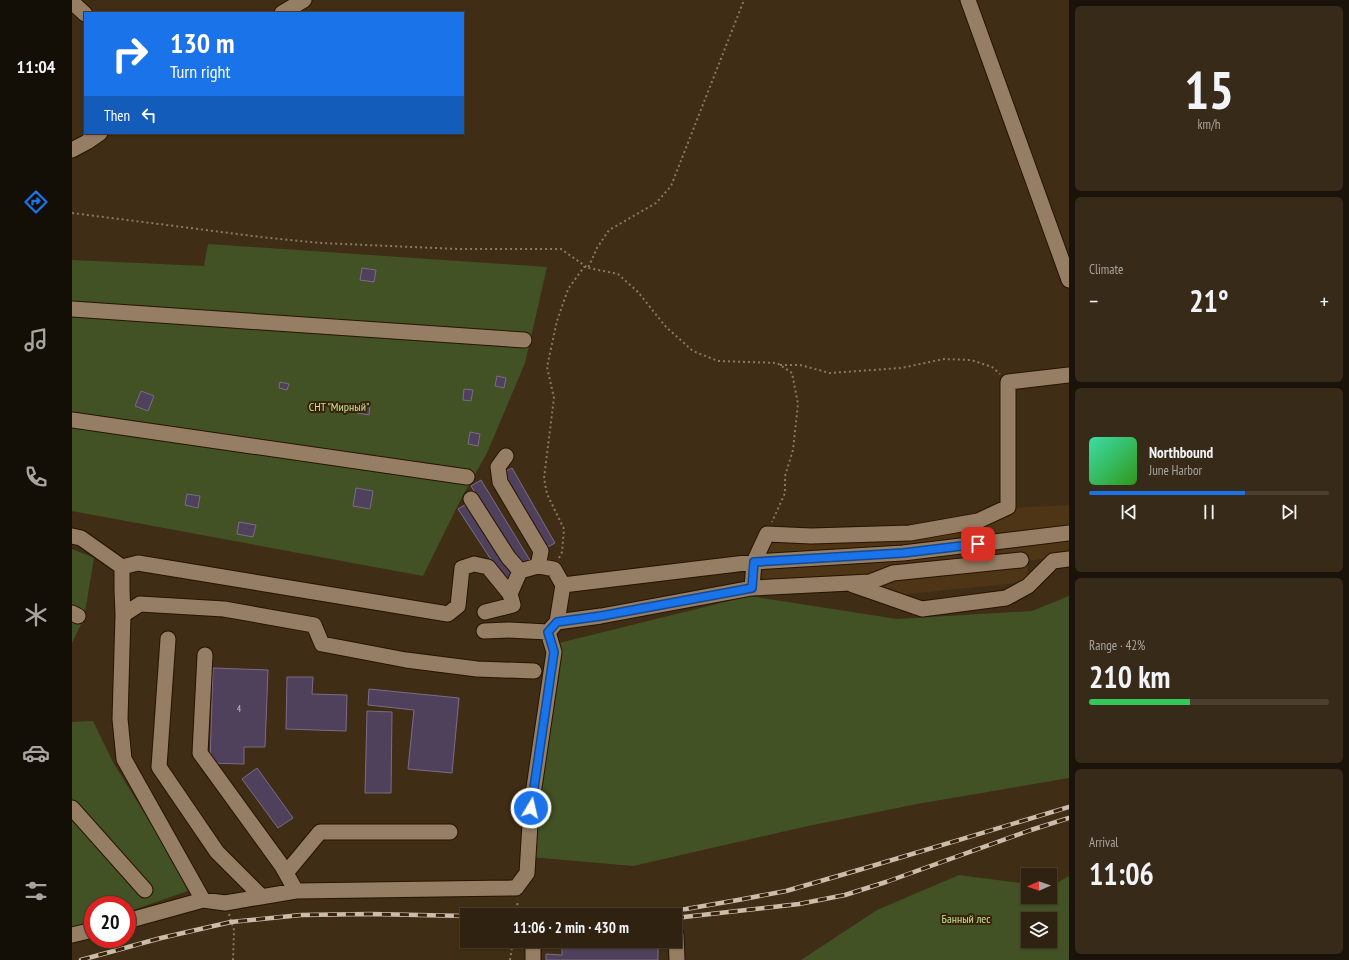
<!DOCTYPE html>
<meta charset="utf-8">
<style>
body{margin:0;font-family:"PT Sans Narrow",sans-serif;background:#382a19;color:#f1f3f6;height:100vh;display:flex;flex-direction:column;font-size:15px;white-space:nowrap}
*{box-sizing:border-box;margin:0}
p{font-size:13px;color:#a8a49f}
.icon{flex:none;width:22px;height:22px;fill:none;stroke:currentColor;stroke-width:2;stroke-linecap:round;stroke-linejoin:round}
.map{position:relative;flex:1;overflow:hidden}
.panel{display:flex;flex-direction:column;gap:6px;padding:6px;background:#1a1309;width:280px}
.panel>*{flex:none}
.top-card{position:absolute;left:12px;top:12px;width:380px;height:122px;border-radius:0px;box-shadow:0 1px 3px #0004,0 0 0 1px #4b3f30;background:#1a73e8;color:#fff;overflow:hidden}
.needle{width:26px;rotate:268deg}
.tools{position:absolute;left:949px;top:868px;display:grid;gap:8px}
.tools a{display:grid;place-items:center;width:36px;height:36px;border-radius:0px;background:#302210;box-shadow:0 1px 3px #0004,0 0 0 1px #4b3f30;font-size:20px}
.speed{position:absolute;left:12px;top:896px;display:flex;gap:8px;font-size:20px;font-weight:700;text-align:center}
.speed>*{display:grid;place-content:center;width:52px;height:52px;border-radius:50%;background:#302210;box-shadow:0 1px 3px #0004,0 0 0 1px #4b3f30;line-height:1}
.speed .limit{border:6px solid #d22;background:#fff;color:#111}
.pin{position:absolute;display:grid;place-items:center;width:34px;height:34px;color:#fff;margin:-17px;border-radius:8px;box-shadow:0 2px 6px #0006}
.me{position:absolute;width:44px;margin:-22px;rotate:9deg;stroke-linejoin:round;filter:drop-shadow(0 0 3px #0008)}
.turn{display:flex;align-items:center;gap:14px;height:84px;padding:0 20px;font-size:18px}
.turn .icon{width:52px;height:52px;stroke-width:2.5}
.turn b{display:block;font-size:28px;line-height:34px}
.then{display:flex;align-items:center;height:38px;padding:0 20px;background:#0003;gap:8px;font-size:15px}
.big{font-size:30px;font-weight:700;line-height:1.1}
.panel .card{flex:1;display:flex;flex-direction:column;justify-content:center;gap:6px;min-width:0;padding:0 14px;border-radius:6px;background:#382a19}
.panel .dial{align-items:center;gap:0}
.dial b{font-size:52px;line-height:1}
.song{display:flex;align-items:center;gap:12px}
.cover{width:48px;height:48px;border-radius:6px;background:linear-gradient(135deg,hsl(160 70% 55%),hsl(110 70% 35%))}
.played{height:4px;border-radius:2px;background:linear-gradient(90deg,#1a73e8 65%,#4b3f30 65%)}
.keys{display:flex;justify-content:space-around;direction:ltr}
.heat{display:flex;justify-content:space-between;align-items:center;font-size:22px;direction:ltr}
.charge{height:6px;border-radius:3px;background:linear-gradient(90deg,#34c759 42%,#4b3f30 0)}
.trip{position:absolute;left:388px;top:908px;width:222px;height:40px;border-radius:0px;background:#302210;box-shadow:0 1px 3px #0004,0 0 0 1px #4b3f30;font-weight:700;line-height:40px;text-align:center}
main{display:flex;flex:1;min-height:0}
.dock{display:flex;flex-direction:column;width:72px;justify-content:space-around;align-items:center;background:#130e06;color:#a8a49f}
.dock .icon{width:28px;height:28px}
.dock .active{color:#1a73e8}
.dock b{font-size:18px;color:#f1f3f6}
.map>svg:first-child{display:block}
</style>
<main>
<nav class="dock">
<b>11:04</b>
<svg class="icon active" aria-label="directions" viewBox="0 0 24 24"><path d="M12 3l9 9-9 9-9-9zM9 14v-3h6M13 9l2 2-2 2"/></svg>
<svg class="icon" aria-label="music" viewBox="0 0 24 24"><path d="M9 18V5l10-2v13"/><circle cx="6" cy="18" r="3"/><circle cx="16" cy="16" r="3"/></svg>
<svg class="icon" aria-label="phone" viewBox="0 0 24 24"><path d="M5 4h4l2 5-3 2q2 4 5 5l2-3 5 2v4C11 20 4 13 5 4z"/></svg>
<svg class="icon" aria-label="climate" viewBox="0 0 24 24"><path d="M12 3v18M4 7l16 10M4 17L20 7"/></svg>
<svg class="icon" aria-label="car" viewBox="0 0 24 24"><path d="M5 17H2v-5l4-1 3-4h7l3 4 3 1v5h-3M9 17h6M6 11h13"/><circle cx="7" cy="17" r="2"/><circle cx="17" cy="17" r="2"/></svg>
<svg class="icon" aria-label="filters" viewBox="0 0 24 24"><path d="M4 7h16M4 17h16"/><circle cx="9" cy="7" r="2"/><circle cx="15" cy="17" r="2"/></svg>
</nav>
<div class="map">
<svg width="997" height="960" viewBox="0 0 997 960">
<rect width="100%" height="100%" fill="#402d15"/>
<!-- built -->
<path fill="#4d3516" d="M997,505v50l-41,6 -1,21 -129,13 -23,-11 -116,-2 -3,-16 14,-25 141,-4 102,-29z"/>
<!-- green -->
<path fill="#425224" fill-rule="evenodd" d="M136,244l339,23 -22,96 -38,90 -25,44 -39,79 -351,-65v-251l132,6z
M0,549l22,9 -10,60 -12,25z
M677,596l148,23 135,-8 37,-15v182l-152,26 -109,22 -175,40 -103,-9 29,-214z
M21,721l21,43 52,84 22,43 -61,21v-7h-34v18l-21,8v-209z
M887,875l69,9v13h22v-10l19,-11v84h-268l76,-50zM956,919h22v22h-22z"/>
<!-- building -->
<path fill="#4f415b" stroke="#7b6c88" d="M290,268l14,2 -2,12 -14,-2z
M425,376l9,2 -2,10 -9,-2z
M208,382l9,2 -2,6 -8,-2z
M392,389l9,1 -2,11 -8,-1z
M69,391l13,5 -6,15 -13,-5z
M287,403l11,2 -1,10 -12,-2z
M398,432l10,2 -2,12 -10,-2z
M440,468l43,75 -11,6 -43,-75z
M409,480l50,82 -10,7 -50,-83z
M284,488l17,3 -3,18 -17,-3z
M115,494l13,2 -2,12 -13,-3z
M396,503l47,73 -10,5 -47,-72z
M167,522l17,3 -3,12 -16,-3z
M141,668l55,2 -3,77h-21v17l-34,-1z
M215,677h26l-1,17 35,1 -1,36 -60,-2z
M297,689l90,9 -7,75 -44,-4 6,-59 -46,-5z
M295,711l25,1 -1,81h-26z
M185,768l36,50 -15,10 -36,-49z
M490,941h96v19h-112v-6l16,1z"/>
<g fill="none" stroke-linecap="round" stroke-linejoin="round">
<defs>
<path id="minor" d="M896,0l101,280
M0,2l13,12
M210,13l22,-13
M0,150l15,-8 13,-9
M0,309l452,31
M0,420l395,57
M434,456l-8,11 2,15 41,69 -3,15
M399,499l37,58 12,14
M0,536l9,2 41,29v23l1,25 -3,104 4,40 79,141
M50,567l16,-4 310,51 10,-8 4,-38 12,-4 14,3 22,27 10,-23 18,-5 16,3 9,16 -6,37 -9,10 -39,-2 -25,1
M491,585l191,-23 149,-9 166,-20
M781,585l69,24 84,-11 22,-12 25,-25 16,-2
M680,588l2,-26 13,-28 44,2 99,-3 68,-12 30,-14v-125l61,-7
M413,612l28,-7 -3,-11
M0,613l6,3
M51,615l17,-11 84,5 90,16 8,19 84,16 71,9 57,2
M485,622l44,-6 151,-28 118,-6 23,-9 128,-13
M96,639l-9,128 58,85 45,45
M133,655l-5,98 82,113 14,25
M0,808l73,82
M214,873l34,-41h130
M55,921l76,-21 22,3 71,-12 220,-3 11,-15 4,-65 23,-156 -6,-20
M0,935l21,-5
M603,935h1l1,25
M461,960v-19"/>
</defs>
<!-- minor casing -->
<use href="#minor" stroke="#261400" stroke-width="17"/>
<!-- path -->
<path stroke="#897965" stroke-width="2" stroke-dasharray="2 3" stroke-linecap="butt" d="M0,213l189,24 60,6 137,6h103l27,19 9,-20 12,-18 47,-27 15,-17 73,-186
M708,365h20l30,8 71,-5 43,-9 27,1 21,7 8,7
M487,558l3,-6 2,-23 -17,-35 -3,-16 10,-80 -7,-31 10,-46 11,-32 16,-22 34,7 20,18 28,35 27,24 25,10 59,2 15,10 6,31 -5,46 -8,26v17l-13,29
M157,914l5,16 -1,30
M444,915l2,-15
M438,960l3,-19"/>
<!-- minor -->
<use href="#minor" stroke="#957e64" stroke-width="15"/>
<defs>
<path id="rail" d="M527,915l87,-6 52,-9 48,-9 76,-22 207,-62
M603,918l124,-14 46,-9 41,-13 145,-52 38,-12
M9,960l80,-22 70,-16 70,-7 69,-1 97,2"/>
</defs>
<!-- rail casing -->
<use href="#rail" stroke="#cbbcac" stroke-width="4.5"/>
<!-- rail -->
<use href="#rail" stroke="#36230a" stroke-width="3" stroke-dasharray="9" stroke-linecap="butt"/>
</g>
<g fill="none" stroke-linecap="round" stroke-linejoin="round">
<defs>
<path id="route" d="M459,808l23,-156 -6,-20 9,-10 44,-6 151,-28 2,-26 149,-9 75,-9"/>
</defs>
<!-- route casing -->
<use href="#route" stroke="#114b97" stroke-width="10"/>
<!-- route -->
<use href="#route" stroke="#1a73e8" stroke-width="7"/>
</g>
<g text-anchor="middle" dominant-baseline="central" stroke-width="4" stroke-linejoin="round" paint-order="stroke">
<!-- number labels -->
<g font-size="10" fill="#cbbeba">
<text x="167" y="708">4</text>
</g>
<!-- park labels -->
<g font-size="12" fill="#c4e096" stroke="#36230a">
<text x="267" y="406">СНТ "Мирный"</text>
<text x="894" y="918">Банный лес</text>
</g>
</g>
</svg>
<div class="tools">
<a><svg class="needle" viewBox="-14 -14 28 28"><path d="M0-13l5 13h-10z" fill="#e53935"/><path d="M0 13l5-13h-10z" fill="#a8a49f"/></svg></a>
<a><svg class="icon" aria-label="layers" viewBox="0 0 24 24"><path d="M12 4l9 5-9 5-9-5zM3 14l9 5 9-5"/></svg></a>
</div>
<div class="speed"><div class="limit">20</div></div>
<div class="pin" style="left:906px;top:544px;background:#d93025"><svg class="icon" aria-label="arrive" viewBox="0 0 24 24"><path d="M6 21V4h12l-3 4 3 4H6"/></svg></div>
<svg class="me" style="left:459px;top:808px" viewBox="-20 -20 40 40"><circle r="17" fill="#1a73e8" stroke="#fff" stroke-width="3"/><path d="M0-11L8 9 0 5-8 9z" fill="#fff"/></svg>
<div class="trip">11:06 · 2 min · 430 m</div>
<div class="top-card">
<div class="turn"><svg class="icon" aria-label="right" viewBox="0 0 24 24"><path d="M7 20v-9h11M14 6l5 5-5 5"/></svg><div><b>130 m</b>Turn right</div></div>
<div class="then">Then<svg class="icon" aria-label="left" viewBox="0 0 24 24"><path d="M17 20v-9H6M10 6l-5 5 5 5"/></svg></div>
</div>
</div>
<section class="panel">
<div class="card dial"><b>15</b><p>km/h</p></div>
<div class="card"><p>Climate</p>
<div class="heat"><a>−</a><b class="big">21°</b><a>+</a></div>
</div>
<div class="card">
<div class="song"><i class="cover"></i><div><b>Northbound</b><p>June Harbor</p></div></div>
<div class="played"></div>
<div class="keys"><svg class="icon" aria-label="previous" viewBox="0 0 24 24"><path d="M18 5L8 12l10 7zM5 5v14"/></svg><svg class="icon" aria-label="pause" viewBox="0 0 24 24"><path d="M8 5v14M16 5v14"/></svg><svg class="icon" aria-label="next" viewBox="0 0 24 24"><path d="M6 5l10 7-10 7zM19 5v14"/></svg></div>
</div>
<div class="card"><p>Range · 42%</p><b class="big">210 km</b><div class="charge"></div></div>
<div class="card"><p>Arrival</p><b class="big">11:06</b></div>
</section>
</main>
